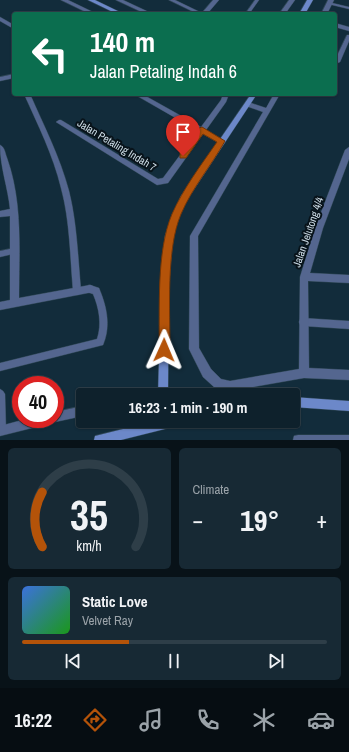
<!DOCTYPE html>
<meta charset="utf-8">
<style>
body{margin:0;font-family:"Archivo Narrow",sans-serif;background:#172934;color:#f1f3f6;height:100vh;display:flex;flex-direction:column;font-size:15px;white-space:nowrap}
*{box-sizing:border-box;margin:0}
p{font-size:13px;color:#9ba3a9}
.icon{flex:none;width:22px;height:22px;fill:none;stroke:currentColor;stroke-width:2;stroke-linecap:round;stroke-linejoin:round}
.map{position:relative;height:440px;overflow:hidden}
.drawer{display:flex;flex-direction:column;gap:8px;padding:8px;background:#081218;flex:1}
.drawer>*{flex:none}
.hud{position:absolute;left:12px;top:12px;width:325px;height:84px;border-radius:4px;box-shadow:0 1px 3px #0004,0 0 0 1px #2e3e48;background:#0b6e4f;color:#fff;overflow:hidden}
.speed{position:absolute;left:12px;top:376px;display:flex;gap:8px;font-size:20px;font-weight:700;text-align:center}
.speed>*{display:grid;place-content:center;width:52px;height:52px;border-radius:50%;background:#0e212c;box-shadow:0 1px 3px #0004,0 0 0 1px #2e3e48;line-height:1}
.speed .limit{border:6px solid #d22;background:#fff;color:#111}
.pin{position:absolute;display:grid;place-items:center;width:34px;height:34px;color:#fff;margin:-41px -17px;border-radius:50% 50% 50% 0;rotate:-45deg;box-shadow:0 0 4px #0007}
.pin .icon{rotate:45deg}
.me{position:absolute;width:44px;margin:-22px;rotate:1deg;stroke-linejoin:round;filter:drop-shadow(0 0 3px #0008)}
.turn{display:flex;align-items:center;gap:14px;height:84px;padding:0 12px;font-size:18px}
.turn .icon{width:52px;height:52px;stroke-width:2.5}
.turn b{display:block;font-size:28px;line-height:34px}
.big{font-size:30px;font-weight:700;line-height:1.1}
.drawer .card{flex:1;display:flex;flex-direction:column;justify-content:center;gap:6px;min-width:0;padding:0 14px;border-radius:6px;background:#172934}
.drawer .dial{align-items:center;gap:0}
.dial svg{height:104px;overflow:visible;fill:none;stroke:#2e3e48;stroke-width:7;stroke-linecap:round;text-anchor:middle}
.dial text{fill:#f1f3f6;stroke:none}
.song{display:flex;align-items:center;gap:12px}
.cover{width:48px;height:48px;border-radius:6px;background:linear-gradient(135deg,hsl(220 70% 55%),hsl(120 70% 35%))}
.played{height:4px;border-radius:2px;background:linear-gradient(90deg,#b45309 35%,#2e3e48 35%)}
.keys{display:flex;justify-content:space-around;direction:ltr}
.heat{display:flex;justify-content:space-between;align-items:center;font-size:22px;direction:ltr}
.drawer .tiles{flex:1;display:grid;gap:8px;grid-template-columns:1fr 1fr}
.card:last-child{grid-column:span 2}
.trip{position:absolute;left:76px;top:388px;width:224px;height:40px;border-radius:4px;background:#0e212c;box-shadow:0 1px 3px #0004,0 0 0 1px #2e3e48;font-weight:700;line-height:40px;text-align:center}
.tab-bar{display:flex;height:64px;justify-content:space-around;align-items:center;background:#060d12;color:#9ba3a9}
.tab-bar .icon{width:28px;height:28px}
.tab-bar .active{color:#b45309}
.tab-bar b{font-size:18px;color:#f1f3f6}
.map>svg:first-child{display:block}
</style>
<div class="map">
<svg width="349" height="440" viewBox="0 0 349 440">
<rect width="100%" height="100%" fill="#122c3b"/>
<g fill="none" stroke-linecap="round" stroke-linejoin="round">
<defs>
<path id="lane" d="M169,0h6l29,14h-6z
M255,0h4l-10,14h-4z
M328,2l21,5v2l-21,-5z
M347,35h2v6l-9,21 -5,2v-4z
M14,74v4l-14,3v-4z
M24,94h6c14,32 30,63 39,97 8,32 9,67 12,100l-1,3 -3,1 -3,-1 -1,-3c-3,-34 -3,-70 -12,-103 -8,-33 -23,-63 -37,-94z
M14,248l3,1 1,2 -1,2 -17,4v-6z
M90,285l9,3c8,19 12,38 4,57l-103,26v-8l97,-24c5,-15 2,-31 -4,-45l-6,-2 -1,-3 1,-3z
M303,318l46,3v8l-46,-3 -3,-1 -1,-3 1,-3z
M0,389l3,2 2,3 1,36 -2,3 -3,2 -1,-1z"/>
<path id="street" d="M61,0h7l29,14h-7z
M116,0h7l30,14h-7z
M213,0h6l-12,14h-6z
M289,0h6l-10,14h-6z
M328,0h6l-7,14h-6z
M0,17l14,8v4l-14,-8z
M335,23l14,4v4l-14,-4z
M134,94h8l59,33 20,-27 2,-6h6l-3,8 -20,28 18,11 -3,3 -2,-1 -16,-9 -35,49 -11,2 -101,-63 3,-2h2l97,59 5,-1 35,-47z
M274,94h6l-82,142 1,112 12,21 10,10 9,2 69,-12 1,-92 15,-49 30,-78 4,-3v12l-26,69 -13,45 39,2v8l-41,-2 1,87 40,2v10l-45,-2 -74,13 -16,-4 -11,-10 -14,-28 1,-113 73,-124 -17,-6 -1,-2 3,-2 18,6z
M0,145c5,2 5,8 7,13 16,45 12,93 12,140l71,-13 3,1 1,3 -1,3 -93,18v-8l10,-2v-84l-10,1v-6l10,-2c-2,-21 -10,-42 -10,-64z
M83,406v10l-28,6 -3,-1 -4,3 -48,12v-10l26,-7h29v-7z
M298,435h51v5h-56l1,-4z"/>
<path id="secondary" d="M88,0h7l29,14h-7z
M307,0h6l-8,14h-6z
M251,94h6l-70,106 -7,15 -7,21 -4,47 -1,112h-10l3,-112 4,-47 7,-21 9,-19z
M293,397l56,4v10l-56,-4z
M155,421h27l-1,4 -60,15h-27l1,-4z"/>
</defs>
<!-- lane casing -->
<use href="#lane" stroke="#304856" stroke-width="1"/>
<!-- street casing -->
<use href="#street" stroke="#304856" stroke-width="1"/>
<!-- secondary casing -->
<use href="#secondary" stroke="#304856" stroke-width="1"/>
<!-- lane -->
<use href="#lane" fill="#54668f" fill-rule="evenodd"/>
<!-- street -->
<use href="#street" fill="#54668f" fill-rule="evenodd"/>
<!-- secondary -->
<use href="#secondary" fill="#6c88c9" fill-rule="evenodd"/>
</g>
<!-- route -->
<path fill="#b45309" stroke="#753606" d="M202,127l23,14c-14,25 -33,47 -44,73 -15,35 -11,97 -11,136l-2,4 -4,2 -4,-2 -1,-4c1,-41 -3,-98 13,-136 11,-25 29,-49 45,-72l-14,-8 -17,24h-6v-5l19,-25z"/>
<g text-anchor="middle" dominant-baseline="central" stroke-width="4" stroke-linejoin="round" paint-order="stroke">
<!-- street labels -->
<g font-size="11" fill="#cddce6" stroke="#08131a">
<text transform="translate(117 145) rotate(31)">Jalan Petaling Indah 7</text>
<text transform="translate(308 232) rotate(-71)">Jalan Jelutong 4/4</text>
</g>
</g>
</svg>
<div class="speed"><div class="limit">40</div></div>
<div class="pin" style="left:183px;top:156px;background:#d93025"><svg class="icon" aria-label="arrive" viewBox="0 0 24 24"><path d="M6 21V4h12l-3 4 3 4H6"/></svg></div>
<svg class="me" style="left:164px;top:350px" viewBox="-20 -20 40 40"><path d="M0-17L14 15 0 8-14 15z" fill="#b45309" stroke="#fff" stroke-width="4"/></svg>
<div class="trip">16:23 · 1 min · 190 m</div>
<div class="hud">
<div class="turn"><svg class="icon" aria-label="left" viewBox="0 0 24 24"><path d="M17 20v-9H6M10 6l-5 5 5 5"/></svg><div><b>140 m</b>Jalan Petaling Indah 6</div></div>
</div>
</div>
<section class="drawer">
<div class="tiles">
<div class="card dial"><svg viewBox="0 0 100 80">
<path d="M14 69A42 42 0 1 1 86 69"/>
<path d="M14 69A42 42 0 0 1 14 27" stroke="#b45309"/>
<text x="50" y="56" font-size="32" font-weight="700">35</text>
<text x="50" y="72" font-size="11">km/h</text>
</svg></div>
<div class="card"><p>Climate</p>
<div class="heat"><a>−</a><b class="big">19°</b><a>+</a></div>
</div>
<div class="card">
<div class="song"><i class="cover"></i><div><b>Static Love</b><p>Velvet Ray</p></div></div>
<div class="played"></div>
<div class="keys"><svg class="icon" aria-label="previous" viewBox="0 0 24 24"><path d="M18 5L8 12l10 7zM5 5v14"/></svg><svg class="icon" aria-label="pause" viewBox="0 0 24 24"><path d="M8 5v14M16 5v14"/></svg><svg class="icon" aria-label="next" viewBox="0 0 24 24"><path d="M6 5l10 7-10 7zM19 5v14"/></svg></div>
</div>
</div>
</section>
<nav class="tab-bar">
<b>16:22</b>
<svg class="icon active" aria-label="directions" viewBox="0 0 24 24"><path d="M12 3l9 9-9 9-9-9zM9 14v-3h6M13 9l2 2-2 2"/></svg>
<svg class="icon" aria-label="music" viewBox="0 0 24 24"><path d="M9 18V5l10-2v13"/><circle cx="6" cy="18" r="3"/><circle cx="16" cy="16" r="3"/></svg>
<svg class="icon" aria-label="phone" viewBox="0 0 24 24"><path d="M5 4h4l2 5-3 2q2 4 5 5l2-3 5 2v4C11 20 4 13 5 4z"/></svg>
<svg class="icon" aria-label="climate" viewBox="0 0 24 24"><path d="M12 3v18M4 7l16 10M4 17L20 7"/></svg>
<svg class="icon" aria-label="car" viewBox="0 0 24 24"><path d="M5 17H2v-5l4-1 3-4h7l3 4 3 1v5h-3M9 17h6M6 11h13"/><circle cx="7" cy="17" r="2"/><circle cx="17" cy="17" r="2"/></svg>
</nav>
